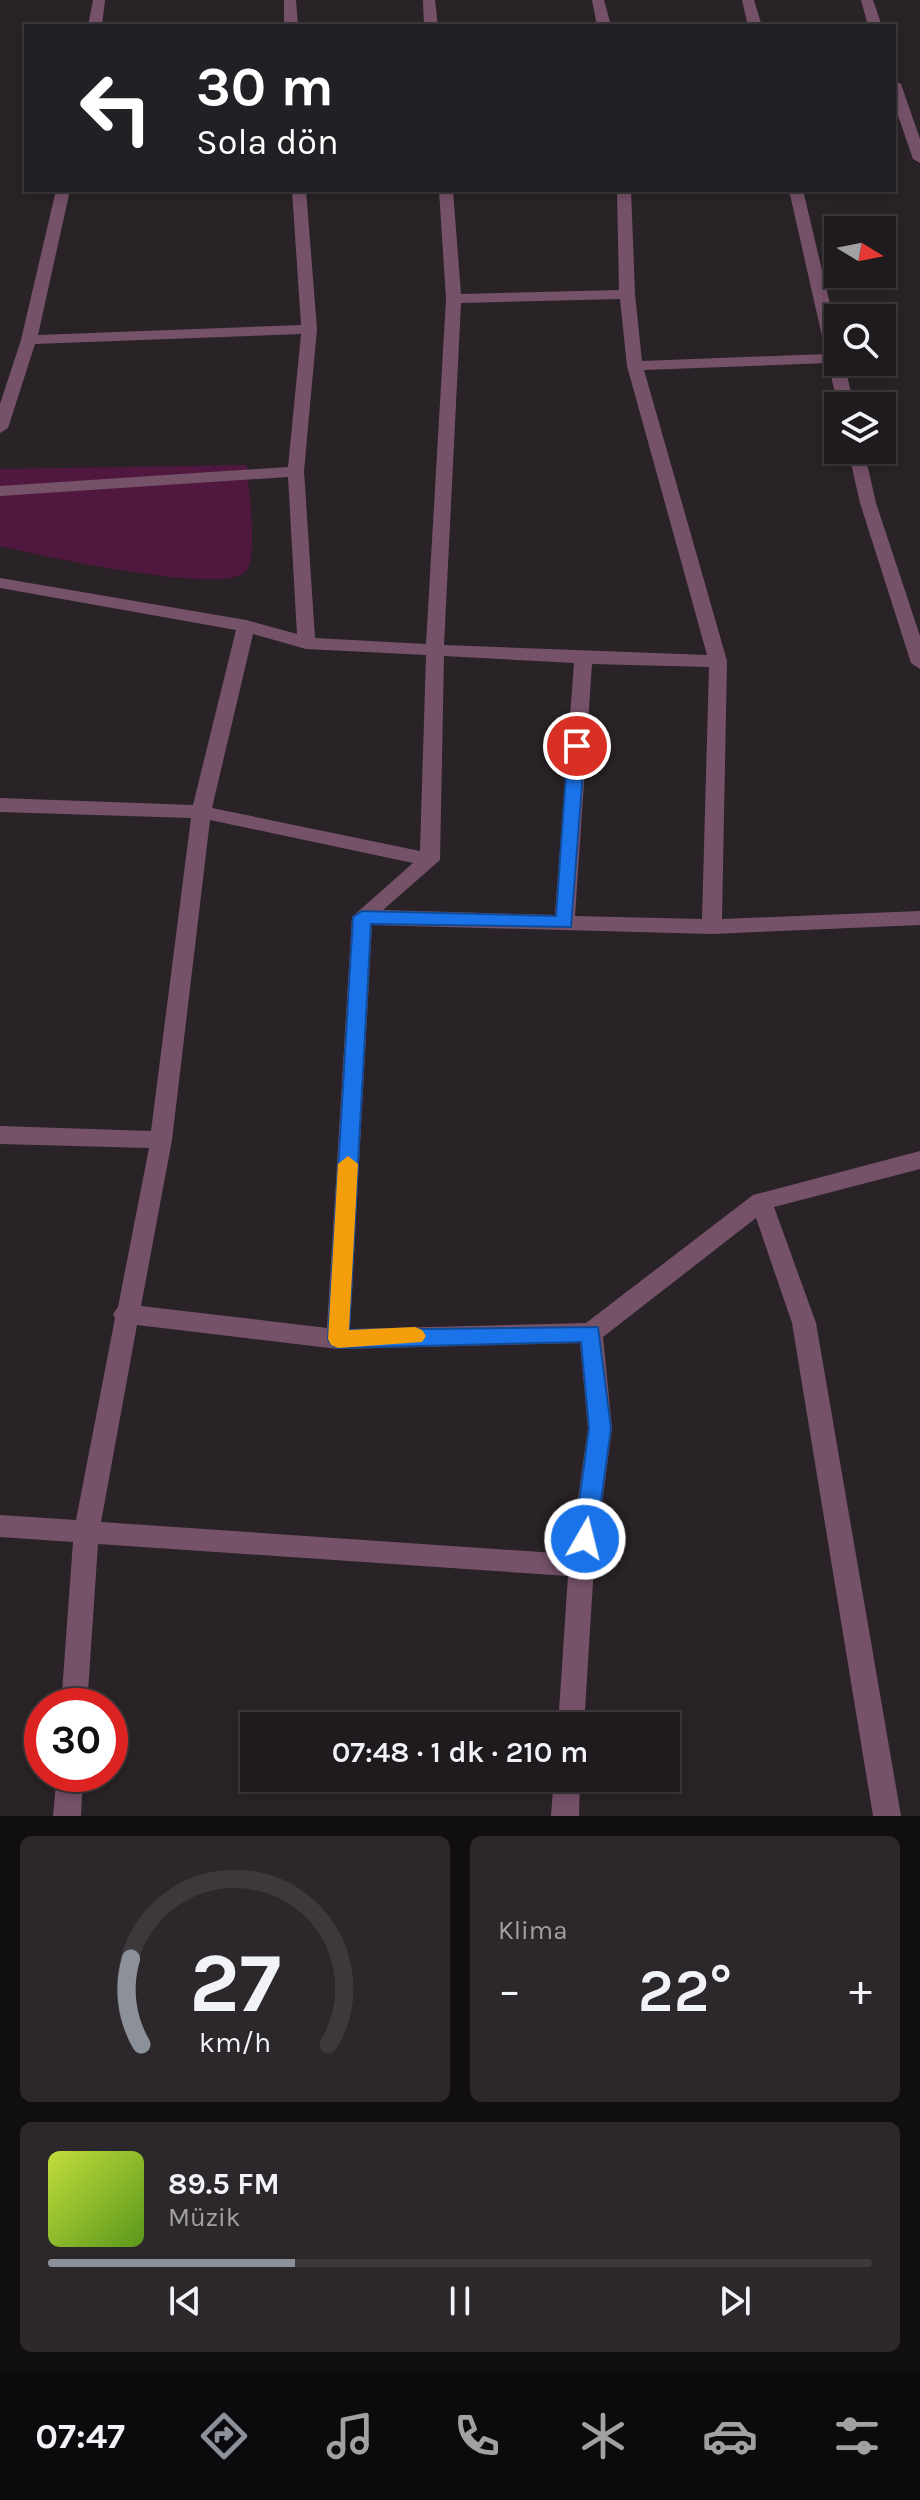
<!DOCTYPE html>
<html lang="tr">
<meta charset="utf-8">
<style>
body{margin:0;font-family:Karla,sans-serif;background:#2c272a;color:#f1f3f6;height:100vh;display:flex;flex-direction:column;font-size:30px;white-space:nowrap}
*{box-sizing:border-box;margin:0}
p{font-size:26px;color:#a1a1a4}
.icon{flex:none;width:44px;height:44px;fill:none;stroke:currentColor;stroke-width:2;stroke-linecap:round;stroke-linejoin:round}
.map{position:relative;height:1816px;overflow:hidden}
.panel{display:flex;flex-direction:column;gap:20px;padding:20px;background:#110e10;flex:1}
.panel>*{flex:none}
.hud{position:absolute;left:24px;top:24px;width:872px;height:168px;border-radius:0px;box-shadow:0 4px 12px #0003,0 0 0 2px #3c383b;background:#202124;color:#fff;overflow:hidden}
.needle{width:52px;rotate:100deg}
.tools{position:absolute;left:824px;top:216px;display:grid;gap:16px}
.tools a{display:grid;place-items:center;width:72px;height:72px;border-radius:0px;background:#1f1a1d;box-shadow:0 4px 12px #0003,0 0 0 2px #3c383b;font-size:40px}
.speed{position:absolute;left:24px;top:1688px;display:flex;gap:16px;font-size:40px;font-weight:700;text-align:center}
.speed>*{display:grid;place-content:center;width:104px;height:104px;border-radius:50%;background:#1f1a1d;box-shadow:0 4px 12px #0003,0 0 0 2px #3c383b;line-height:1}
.speed .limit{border:12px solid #d22;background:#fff;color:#111}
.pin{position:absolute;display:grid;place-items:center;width:68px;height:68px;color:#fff;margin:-34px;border:4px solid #fff;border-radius:50%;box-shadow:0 2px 8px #0007}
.me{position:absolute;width:88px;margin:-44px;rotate:8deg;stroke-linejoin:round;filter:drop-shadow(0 0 6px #0008)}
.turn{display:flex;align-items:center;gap:28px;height:168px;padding:0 40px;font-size:36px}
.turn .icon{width:104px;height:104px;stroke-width:2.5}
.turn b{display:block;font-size:56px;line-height:68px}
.big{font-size:60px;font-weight:600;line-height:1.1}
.panel .widget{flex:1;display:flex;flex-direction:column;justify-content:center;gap:12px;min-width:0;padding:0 28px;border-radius:12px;background:#2c272a}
.panel .dial{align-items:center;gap:0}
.dial svg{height:208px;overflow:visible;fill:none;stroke:#3c383b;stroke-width:7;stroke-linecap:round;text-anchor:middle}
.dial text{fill:#f1f3f6;stroke:none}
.song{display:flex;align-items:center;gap:24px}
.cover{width:96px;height:96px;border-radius:12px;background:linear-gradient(135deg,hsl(70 70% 55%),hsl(90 70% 35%))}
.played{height:8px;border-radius:4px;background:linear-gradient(90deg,#8c9099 30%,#3c383b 30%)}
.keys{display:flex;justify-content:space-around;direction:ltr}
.heat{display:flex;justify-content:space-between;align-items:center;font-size:44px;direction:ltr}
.panel .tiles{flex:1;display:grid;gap:20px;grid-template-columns:1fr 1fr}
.widget:last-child{grid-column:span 2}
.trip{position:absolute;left:240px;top:1712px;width:440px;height:80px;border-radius:0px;background:#1f1a1d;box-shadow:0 4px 12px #0003,0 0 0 2px #3c383b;font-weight:600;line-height:80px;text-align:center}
.tab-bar{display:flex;height:128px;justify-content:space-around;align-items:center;background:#0c0a0c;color:#a1a1a4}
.tab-bar .icon{width:56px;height:56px}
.tab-bar .selected{color:#8c9099}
.tab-bar b{font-size:36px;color:#f1f3f6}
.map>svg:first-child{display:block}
</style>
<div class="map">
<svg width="920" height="1816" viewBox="0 0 920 1816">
<rect width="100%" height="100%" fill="#292227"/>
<!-- green -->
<path fill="#51183f" d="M247,465c1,26 11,83 0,105 -15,28 -214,-16 -247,-24v-77z"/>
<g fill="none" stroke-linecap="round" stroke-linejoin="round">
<!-- minor -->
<path fill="#765268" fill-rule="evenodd" d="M93,0h12l-3,26h-14z
M284,0h12l2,26h-14z
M423,0h12l3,26h-14z
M592,0h12l7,26h-14z
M742,0h12l8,26h-14z
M861,0h12l9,26h-14z
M894,80l7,4 19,55v24l-7,-4 -19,-55z
M56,190h14l-32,145 263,-10 -9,-135h14l11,139 -13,142 11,167 111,6 20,-345 -7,-109h14l8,104 158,-4 -2,-100h14l4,104 7,67 184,-7 -37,-164h14l35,148v24h6l10,44h-16l-10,-43 -184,7 83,291 -5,258 198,-8v14l-208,9 -340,-9 -22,404 236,-6 167,-128 167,-44v18l-146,38 42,116 85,493h-28l-81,-493 -36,-105 -153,119 9,91 -18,138 -10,160h-26l10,-150 -470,-32 -11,162h-26l12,-164 -73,-5v-22l76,5 39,-202 -2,-4 5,-7 31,-159 -149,-4v-18l151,5 40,-313 -191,-6v-14l193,7 43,-175 -236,-42v-10l246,42 51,14 -9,-157 -288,19v-10l288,-19 13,-133 -266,10 -27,84 -8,5v-29l21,-64zM620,299l7,67 80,289 -263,-10 17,-342zM253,634l53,15 120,6 -6,196 -208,-43zM444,656l130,7 -19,252 -172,-5 57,-50zM592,664l117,3 -7,252 -127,-3zM210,820l203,43 -61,54 -25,411 -186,-22 31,-166zM137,1325l201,24 242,-6 8,85 -18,126 -469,-32z
M848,450h16l12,53 44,133v33l-9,-6 -51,-160z
M57,1774h26l-2,42h-28z
M554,1778h26l-1,38h-28z"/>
</g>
<!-- route -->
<path fill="#1a73e8" stroke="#114b97" stroke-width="2" d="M577,741l8,5 -14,181 -200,-3 -22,406 249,-3 13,101 -15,111 -3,7 -8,3 -8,-3 -3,-7 15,-111 -8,-86 -243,6 -7,-3 -3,-6 25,-422 9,-6 194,5 12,-170z"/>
<!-- slow -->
<path fill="#f59e0b" d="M348,1156l10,8 -9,166 66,-3 7,3 4,6 -4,6 -84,6 -7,-3 -3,-6 10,-175z"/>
</svg>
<div class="tools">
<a><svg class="needle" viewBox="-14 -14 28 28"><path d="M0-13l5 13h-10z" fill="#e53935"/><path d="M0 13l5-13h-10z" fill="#a1a1a4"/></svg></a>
<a><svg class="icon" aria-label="search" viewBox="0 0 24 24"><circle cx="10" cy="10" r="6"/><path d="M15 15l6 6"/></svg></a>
<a><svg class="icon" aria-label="layers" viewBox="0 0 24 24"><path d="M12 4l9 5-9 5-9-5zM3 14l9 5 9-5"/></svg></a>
</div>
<div class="speed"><div class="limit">30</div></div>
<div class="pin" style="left:577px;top:746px;background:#d93025"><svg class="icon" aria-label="arrive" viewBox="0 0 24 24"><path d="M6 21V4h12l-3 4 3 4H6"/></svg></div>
<svg class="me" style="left:585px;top:1539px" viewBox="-20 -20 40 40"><circle r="17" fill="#1a73e8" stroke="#fff" stroke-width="3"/><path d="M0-11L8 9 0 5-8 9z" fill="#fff"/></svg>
<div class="trip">07:48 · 1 dk · 210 m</div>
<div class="hud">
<div class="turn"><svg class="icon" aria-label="left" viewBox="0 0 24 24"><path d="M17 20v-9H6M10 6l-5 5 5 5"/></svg><div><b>30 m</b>Sola dön</div></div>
</div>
</div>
<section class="panel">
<div class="tiles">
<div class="widget dial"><svg viewBox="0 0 100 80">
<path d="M14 69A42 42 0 1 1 86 69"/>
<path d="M14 69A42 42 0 0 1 10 36" stroke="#8c9099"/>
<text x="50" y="56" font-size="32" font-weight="700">27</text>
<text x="50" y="72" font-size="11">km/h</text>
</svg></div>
<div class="widget"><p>Klima</p>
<div class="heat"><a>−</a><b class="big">22°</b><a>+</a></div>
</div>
<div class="widget">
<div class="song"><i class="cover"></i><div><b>89.5 FM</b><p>Müzik</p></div></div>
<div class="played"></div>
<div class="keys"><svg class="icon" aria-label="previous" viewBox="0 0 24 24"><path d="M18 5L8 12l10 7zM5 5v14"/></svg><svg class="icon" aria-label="pause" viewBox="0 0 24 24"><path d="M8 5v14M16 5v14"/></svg><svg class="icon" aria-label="next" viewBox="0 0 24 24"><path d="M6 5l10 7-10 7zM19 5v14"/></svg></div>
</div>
</div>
</section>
<nav class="tab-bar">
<b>07:47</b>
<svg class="icon selected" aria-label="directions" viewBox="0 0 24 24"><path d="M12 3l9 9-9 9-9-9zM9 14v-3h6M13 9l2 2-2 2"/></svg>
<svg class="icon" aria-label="music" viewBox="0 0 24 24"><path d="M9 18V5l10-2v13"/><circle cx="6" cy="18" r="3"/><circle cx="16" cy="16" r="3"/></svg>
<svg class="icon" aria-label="phone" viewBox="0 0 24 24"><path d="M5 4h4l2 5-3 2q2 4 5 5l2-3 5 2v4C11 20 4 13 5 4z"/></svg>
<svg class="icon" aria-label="climate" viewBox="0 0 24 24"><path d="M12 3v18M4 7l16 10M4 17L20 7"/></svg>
<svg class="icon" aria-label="car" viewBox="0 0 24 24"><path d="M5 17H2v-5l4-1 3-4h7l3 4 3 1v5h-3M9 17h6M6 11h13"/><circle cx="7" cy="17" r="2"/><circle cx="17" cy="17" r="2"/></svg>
<svg class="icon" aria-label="filters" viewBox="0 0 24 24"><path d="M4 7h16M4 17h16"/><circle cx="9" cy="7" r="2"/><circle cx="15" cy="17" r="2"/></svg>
</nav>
